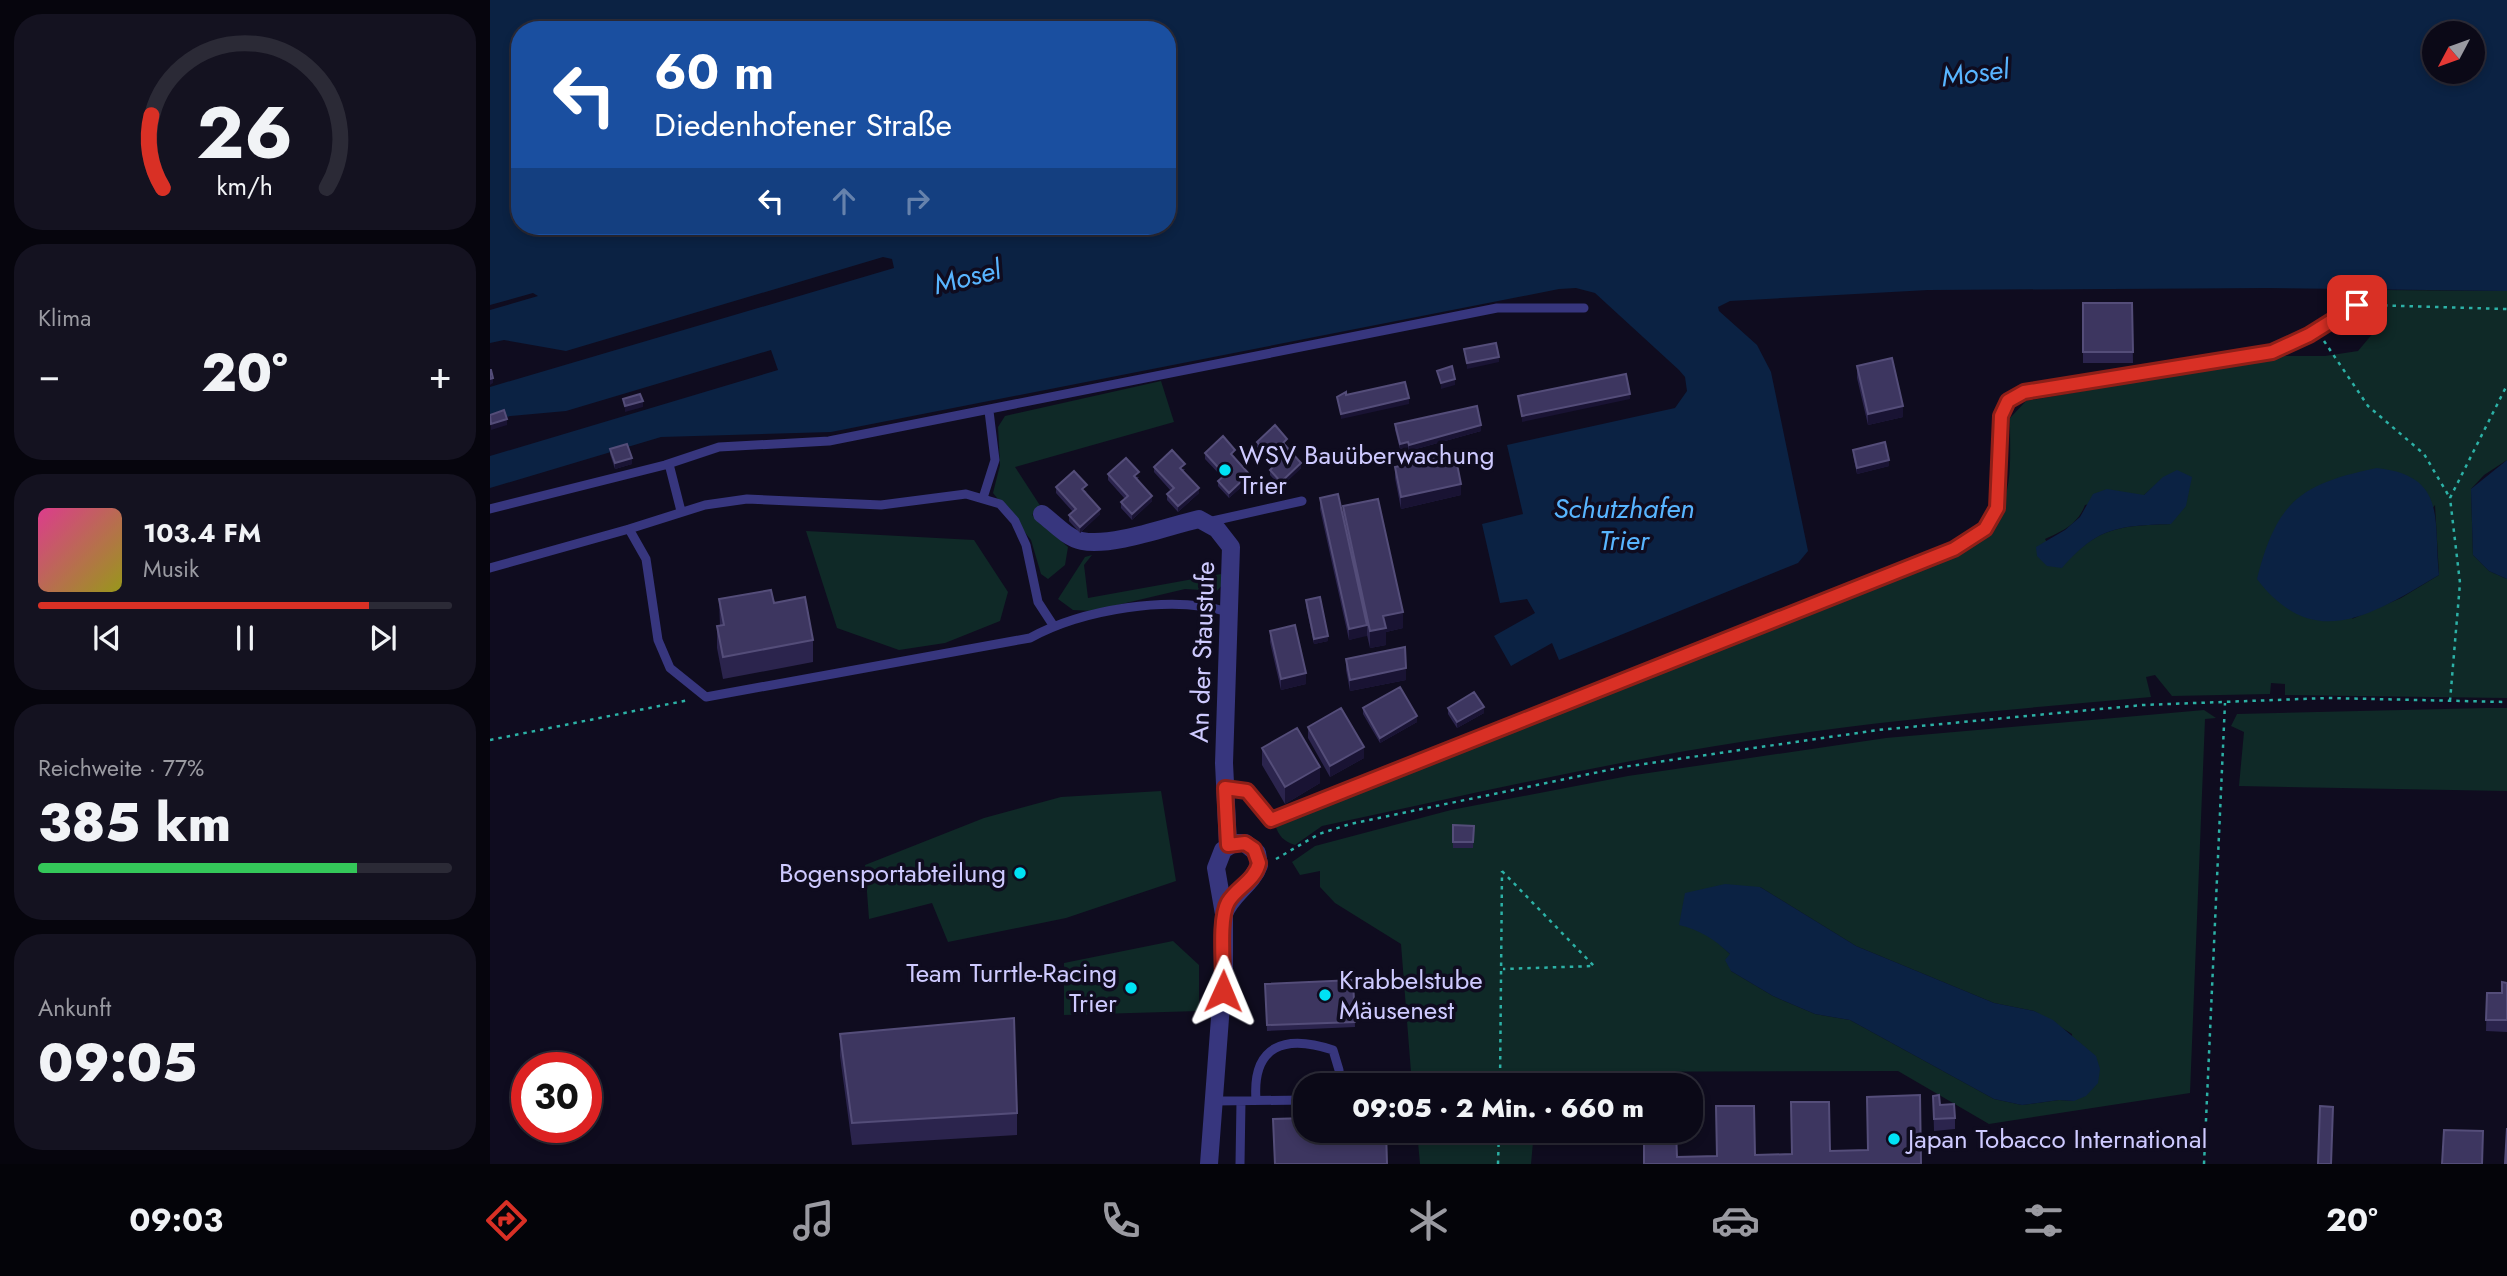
<!DOCTYPE html>
<html lang="de">
<meta charset="utf-8">
<style>
body{margin:0;font-family:Jost,sans-serif;background:#141220;color:#f1f3f6;height:100vh;display:flex;flex-direction:column;font-size:26px;white-space:nowrap}
*{box-sizing:border-box;margin:0}
p{font-size:23px;color:#9a9aa1}
.icon{flex:none;width:38px;height:38px;fill:none;stroke:currentColor;stroke-width:2;stroke-linecap:round;stroke-linejoin:round}
.map{position:relative;flex:1;overflow:hidden}
.sheet{display:flex;flex-direction:column;gap:14px;padding:14px;background:#06050d;width:490px}
.sheet>*{flex:none}
.guide{position:absolute;left:21px;top:21px;width:665px;height:214px;border-radius:28px;box-shadow:0 4px 10px #0003,0 0 0 2px #2b2a36;background:#1a4fa0;color:#fff;overflow:hidden}
.needle{width:46px;rotate:229deg}
.controls{position:absolute;left:1932px;top:21px;display:grid;gap:14px}
.controls a{display:grid;place-items:center;width:63px;height:63px;border-radius:50%;background:#0b0917;box-shadow:0 4px 10px #0003,0 0 0 2px #2b2a36;font-size:35px}
.speed{position:absolute;left:21px;top:1052px;display:flex;gap:14px;font-size:35px;font-weight:700;text-align:center}
.speed>*{display:grid;place-content:center;width:91px;height:91px;border-radius:50%;background:#0b0917;box-shadow:0 4px 10px #0003,0 0 0 2px #2b2a36;line-height:1}
.speed .limit{border:10px solid #d22;background:#fff;color:#111}
.pin{position:absolute;display:grid;place-items:center;width:60px;height:60px;color:#fff;margin:-30px;border-radius:14px;box-shadow:0 4px 10px #0006}
.me{position:absolute;width:77px;margin:-38px;rotate:1deg;stroke-linejoin:round;filter:drop-shadow(0 0 5px #0008)}
.turn{display:flex;align-items:center;gap:24px;height:147px;padding:0 28px;font-size:32px}
.turn .icon{width:91px;height:91px;stroke-width:2.5}
.turn b{display:block;font-size:49px;line-height:60px}
.lanes{display:flex;align-items:center;height:66px;padding:0 28px;background:#0003;justify-content:center;gap:35px;direction:ltr}
.lanes .off{opacity:.35}
.big{font-size:52px;font-weight:800;line-height:1.1}
.sheet .tile{flex:1;display:flex;flex-direction:column;justify-content:center;gap:10px;min-width:0;padding:0 24px;border-radius:28px;background:#141220}
.sheet .dial{align-items:center;gap:0}
.dial svg{height:182px;overflow:visible;fill:none;stroke:#2b2a36;stroke-width:7;stroke-linecap:round;text-anchor:middle}
.dial text{fill:#f1f3f6;stroke:none}
.song{display:flex;align-items:center;gap:21px}
.cover{width:84px;height:84px;border-radius:10px;background:linear-gradient(135deg,hsl(330 70% 55%),hsl(60 70% 35%))}
.played{height:7px;border-radius:4px;background:linear-gradient(90deg,#d93025 80%,#2b2a36 80%)}
.keys{display:flex;justify-content:space-around;direction:ltr}
.heat{display:flex;justify-content:space-between;align-items:center;font-size:38px;direction:ltr}
.charge{height:10px;border-radius:5px;background:linear-gradient(90deg,#34c759 77%,#2b2a36 0)}
.trip{position:absolute;left:803px;top:1073px;width:410px;height:70px;border-radius:28px;background:#0b0917;box-shadow:0 4px 10px #0003,0 0 0 2px #2b2a36;font-weight:800;line-height:70px;text-align:center}
.tabs{display:flex;height:112px;justify-content:space-around;align-items:center;background:#040409;color:#9a9aa1}
.tabs .icon{width:49px;height:49px}
.tabs .selected{color:#d93025}
.tabs b{font-size:32px;color:#f1f3f6}
main{display:flex;flex:1;min-height:0}
.map>svg:first-child{display:block}
</style>
<main>
<section class="sheet">
<div class="tile dial"><svg viewBox="0 0 100 80">
<path d="M14 69A42 42 0 1 1 86 69"/>
<path d="M14 69A42 42 0 0 1 9 37" stroke="#d93025"/>
<text x="50" y="56" font-size="32" font-weight="700">26</text>
<text x="50" y="72" font-size="11">km/h</text>
</svg></div>
<div class="tile"><p>Klima</p>
<div class="heat"><a>−</a><b class="big">20°</b><a>+</a></div>
</div>
<div class="tile">
<div class="song"><i class="cover"></i><div><b>103.4 FM</b><p>Musik</p></div></div>
<div class="played"></div>
<div class="keys"><svg class="icon" aria-label="previous" viewBox="0 0 24 24"><path d="M18 5L8 12l10 7zM5 5v14"/></svg><svg class="icon" aria-label="pause" viewBox="0 0 24 24"><path d="M8 5v14M16 5v14"/></svg><svg class="icon" aria-label="next" viewBox="0 0 24 24"><path d="M6 5l10 7-10 7zM19 5v14"/></svg></div>
</div>
<div class="tile"><p>Reichweite · 77%</p><b class="big">385 km</b><div class="charge"></div></div>
<div class="tile"><p>Ankunft</p><b class="big">09:05</b></div>
</section>
<div class="map">
<svg width="2017" height="1164" viewBox="0 0 2017 1164">
<rect width="100%" height="100%" fill="#0f0c1f"/>
<!-- green -->
<path fill="#0f2927" fill-rule="evenodd" d="M1890,290l127,1v169l-23,15 -13,14 2,66 16,16 18,8v119l-222,-3v-11l-14,-1 -1,11 -98,2 -17,-21 -9,2 5,20c-135,12 -271,23 -404,44 -143,22 -284,55 -425,85l-27,19c-12,-4 -16,-9 -20,-20l687,-272c54,-45 48,-70 48,-135l16,-17 257,-45h42l33,-5 21,-25zM1673,478l8,46c-54,2 -73,3 -110,44l-16,-29c18,-8 33,-15 40,-34l59,-10zM1945,505l4,70 -38,23 -49,21z
M671,381l13,41 -159,45 26,40 -9,8 36,32 -3,18 -17,14 -7,-5 -10,-34 -38,-47 7,-28 -2,-38 7,-11z
M316,531l168,9 34,52 -8,29 -55,22 -46,7 -62,-22z
M602,555l-8,10 4,33 133,-24 2,10 -6,7 -32,-2 -93,22 -19,-1 -15,-11 27,-42z
M1996,708h21v83l-268,-5 5,-54 -13,-6 6,-12z
M1714,710l12,8 -11,1 -15,374 -201,31 -91,-53 -356,1 -2,13h-128l-11,-141 -66,-41 -15,-16v-16l-20,4 -8,-13 23,-16 136,-36 177,-34 258,-38zM1270,887l96,59 138,57 40,8 38,23 2,67 -15,-1 -37,5 -28,-6 -144,-79 -35,-6 -42,-18 -42,-25 -1,-17 -16,-15 -19,-10z
M671,791l15,90 -110,37 -118,24 -16,-39 -63,16 -4,-54 119,-47 77,-21z
M683,941l26,24v46l-135,4v-52z
M927,1131h117l-3,33h-111z"/>
<!-- water -->
<path fill="#0b2243" fill-rule="evenodd" d="M0,0h2017v291l-240,-3 -339,2 -198,11 -12,6 1,4 38,34 14,27 37,179 -10,12 -239,97 -7,-17 -41,23 -17,-30 41,-23 -8,-14 -27,4 -18,-79 41,-10 -16,-69 168,-37 12,-17 -2,-14 -6,-7 -84,-77 -19,-5 -17,1 -728,143 -170,5 -171,51v-32l288,-86 -7,-20 -205,61 -76,7v-31l404,-119 -2,-9 -9,-2 -317,94 -62,-11 -14,3v-33l48,-14 -5,-3 -43,12zM30,30h647v196h-647zM1944,33h39v39h-39z
M2017,460v119l-18,-8 -16,-16 -2,-66z
M1887,468c71,8 56,52 62,107 -66,39 -125,79 -182,4 20,-78 43,-95 120,-111z
M1687,470l15,7 -6,29 -15,18c-54,2 -73,3 -109,44l-15,-2 -10,-10 -1,-9 29,-17 15,-13 13,-23 14,-5 37,6 19,-18z
M1235,884l35,3 96,59 138,57 40,8 19,9 43,36 4,13 -2,14 -12,13 -12,5 -15,-1 -37,5 -28,-6 -144,-79 -35,-6 -42,-18 -42,-25 -6,-11 5,-6c-16,-15 -30,-24 -51,-29l6,-32z"/>
<g fill="none" stroke-linecap="round" stroke-linejoin="round">
<!-- path -->
<path stroke="#2cb1a6" stroke-width="2.5" stroke-dasharray="3.5 5" stroke-linecap="butt" d="M1877,305l140,4
M1834,341l44,65 56,48 26,44
M1960,701l10,-118 -10,-85 57,-113
M0,740l199,-40
M786,859l43,-25 31,-10 273,-57 255,-37 265,-25 185,-7 179,4
M1012,871l92,95 -91,3
M1010,1085l2,-214
M1008,1164l1,-34
M1714,1164l21,-461"/>
<!-- service -->
<path stroke="#37367e" stroke-width="9" d="M179,464l12,47
M493,498l12,-38 -6,-49
M0,509l175,-44 54,-18 110,-6 668,-133h87
M718,522l94,-21
M139,529l76,-24 42,-6 134,6 85,-11 34,10 15,17 11,24 12,57 15,23
M0,568l139,-39 17,30 12,81 12,28 36,29 324,-59c51,-28 141,-44 198,-26
M735,788l22,3 24,29 683,-271 31,-20 12,-21 4,-92 7,-15 16,-9 248,-40 37,-17 47,-30
M766,1100c-4,-55 29,-66 77,-50l6,20 1,15
M725,1101l91,-1
M750,1164l1,-63"/>
<!-- minor -->
<path stroke="#37367e" stroke-width="18" d="M552,514c12,9 25,24 40,27 31,6 86,-15 117,-22l18,10 14,18 -7,216 4,82
M719,1164l15,-199v-51l-8,-46 7,-18 11,-7h11l12,10 2,12c-7,20 -28,29 -35,49"/>
</g>
<!-- wall -->
<path fill="#2b244d" d="M1593,303h49l1,60h-50z
M1367,366l46,51 -35,8 -11,-47z
M905,424l86,7 -72,20 -1,-4 -8,2 -5,-19z
M767,442l30,3 -1,1 15,22 -20,19 -11,-12v-5l4,-4 -17,-19z
M120,449l22,15 -17,5 -5,-15z
M1363,450l36,16 -32,8 -4,-19z
M715,453l30,3 -1,1 15,23 -20,18 -11,-12v-5l4,-4 -17,-18z
M664,467l31,2 -2,2 16,22 -21,19 -11,-12v-6l4,-3 -17,-19z
M905,467l66,28 -60,14 -6,-31z
M618,474l31,3 -2,2 15,22 -20,19 -11,-12v-6l4,-3 -17,-19z
M566,487l31,4 -2,1 15,22 -20,19 -11,-12v-6l4,-3 -17,-19z
M830,498l23,15v-7l60,122 -17,4v13l-16,3 -3,-13 -18,5 -29,-131z
M229,599l55,4 39,37v22l-90,17 -6,-31v-22h3z
M816,600l22,41 -14,3 -8,-38z
M780,631l36,53 -25,6 -11,-48z
M856,659l60,21 -56,11 -4,-21z
M873,708l54,14 -37,21 -17,-29z
M958,708l36,5 -27,15 -9,-14z
M818,727l56,31 -34,19 -22,-39z
M772,748l58,35 -35,21 -23,-39z
M963,825l21,1 -1,22h-20z
M863,980l2,47 -88,4 -2,-47z
M2017,983v49l-21,-1 1,-38h15z
M350,1034l177,79v22l-165,10 -12,-89z
M1443,1096l7,9 15,13v11l-21,2z"/>
<!-- shaded-wall -->
<path fill="#191333" d="M1009,357v5l-32,7v-6z
M3,378v5l-3,2v-6z
M965,379v6l-14,4v-6z
M1140,394v5l-108,23v-6z
M919,398v6l-68,15v-5z
M153,401v6l-18,5v-6z
M1413,406v11l-35,8v-11z
M17,419v6l-16,5v-6z
M991,425v6l-72,20v-6z
M918,442v5l-8,2v-5z
M142,458v6l-17,5v-6z
M1399,460v6l-32,8v-6z
M811,463v5l-20,19v-5z
M759,474v6l-20,18v-5z
M971,484v11l-60,14v-12z
M709,488v5l-21,19v-6z
M662,496v5l-20,19v-6z
M610,509v5l-20,19v-6z
M913,612v16l-17,4v13l-16,3v-17l13,-15z
M877,625v11l-18,4v-11z
M838,636v5l-14,3v-5z
M916,668v12l-56,11v-11z
M816,673v11l-25,6v-11z
M994,707v6l-27,15v-6z
M927,716v6l-37,21v-5z
M874,747v11l-34,19v-11z
M830,767v16l-35,21v-17z"/>
<!-- building -->
<path fill="#3d3660" stroke="#544d79" stroke-width="2" d="M1593,303h49l1,49h-50z
M1006,343l3,14 -32,6 -3,-14z
M1402,358l11,48 -35,8 -11,-48z
M962,366l3,13 -14,4 -4,-12z
M0,370h1l2,8 -3,1z
M1136,374l4,20 -108,22 -4,-20z
M915,382l4,16 -68,16 -4,-17 9,-5v3z
M150,394l3,7 -18,5 -2,-7z
M987,406l4,19 -72,20 -1,-3 -8,2 -5,-20z
M14,410l3,9 -16,5 -1,-9z
M785,425l12,14 -4,4 18,20 -20,19 -11,-12 7,-7 -20,-21z
M733,436l12,14 -4,4 18,20 -20,19 -11,-12 7,-6 -20,-22z
M1395,442l4,18 -32,8 -4,-18z
M137,444l5,14 -17,5 -5,-14z
M682,450l13,14 -5,4 19,20 -21,18 -11,-12 7,-6 -20,-21z
M965,454l6,30 -60,13 -6,-30z
M636,458l13,14 -5,4 18,20 -20,18 -11,-12 7,-6 -20,-22z
M584,471l13,14 -5,4 18,20 -20,18 -11,-12 7,-6 -20,-22z
M848,494l29,131 -18,4 -29,-131z
M888,499l25,113 -20,4 3,12 -16,3 -27,-125z
M281,590l3,13 31,-6 8,43 -90,17 -6,-31 7,-1 -5,-26z
M830,597l8,39 -14,3 -8,-39z
M805,625l11,48 -25,6 -11,-48z
M915,647l1,21 -56,12 -4,-21z
M910,687l17,29 -37,22 -17,-30z
M984,692l10,15 -27,15 -9,-14z
M851,708l23,39 -34,19 -22,-39z
M807,728l23,39 -35,20 -23,-39z
M963,825l21,1 -1,16h-20z
M863,980l2,42 -88,3 -2,-41z
M2012,982l5,1v37h-21l1,-27h15z
M524,1018l3,95 -165,10 -12,-89z
M1430,1095l1,69h-277v-34h32l1,27 40,-1 -1,-50h38l1,49 37,-1 -1,-52h38l1,49 38,-1 -1,-53z
M1449,1095l1,10 14,-1 1,14 -21,1 -1,-23z
M1830,1106l13,1 -2,57h-13z
M816,1118v12h80l1,34h-112l-2,-45z
M2017,1128v36h-2z
M1954,1130l39,1 -1,33h-40z"/>
<g fill="none" stroke-linecap="round" stroke-linejoin="round">
<defs>
<path id="route" d="M733,991c1,-22 -5,-72 5,-89 9,-15 27,-21 31,-39l-5,-14 -9,-6 -17,2 -3,-57 22,3 24,29 683,-271 31,-20 12,-21 4,-92 7,-15 16,-9 248,-40 37,-17 48,-30"/>
</defs>
<!-- route casing -->
<use href="#route" stroke="#8d1f18" stroke-width="18"/>
<!-- route -->
<use href="#route" stroke="#d93025" stroke-width="12"/>
</g>
<!-- markers -->
<g fill="#00e2f5" stroke="#0f0c1f" stroke-width="2.5">
<circle cx="735" cy="470" r="7"/>
<circle cx="530" cy="873" r="7"/>
<circle cx="641" cy="988" r="7"/>
<circle cx="835" cy="995" r="7"/>
<circle cx="1404" cy="1139" r="7"/>
</g>
<g text-anchor="middle" dominant-baseline="central" stroke-width="7" stroke-linejoin="round" paint-order="stroke">
<!-- poi labels -->
<g font-size="26" fill="#cecaff" stroke="#0f0c1f" text-anchor="start">
<text x="749" y="455">WSV Bauüberwachung<tspan x="749" dy="30">Trier</tspan></text>
<text x="516" y="873" text-anchor="end">Bogensportabteilung</text>
<text x="627" y="973" text-anchor="end">Team Turrtle-Racing<tspan x="627" dy="30">Trier</tspan></text>
<text x="849" y="980">Krabbelstube<tspan x="849" dy="30">Mäusenest</tspan></text>
<text x="1418" y="1139">Japan Tobacco International</text>
</g>
<!-- street labels -->
<g font-size="26" fill="#cecaff" stroke="#0f0c1f">
<text transform="translate(712 652) rotate(-88)">An der Staustufe</text>
</g>
<!-- water labels -->
<g font-size="28" font-style="italic" fill="#58b5ff" stroke="#0f0c1f">
<text transform="translate(1485 73) rotate(-7)">Mosel</text>
<text transform="translate(477 277) rotate(-14)">Mosel</text>
<text x="1134" y="508">Schutzhafen<tspan x="1134" dy="32">Trier</tspan></text>
</g>
</g>
</svg>
<div class="controls">
<a><svg class="needle" viewBox="-14 -14 28 28"><path d="M0-13l5 13h-10z" fill="#e53935"/><path d="M0 13l5-13h-10z" fill="#9a9aa1"/></svg></a>
</div>
<div class="speed"><div class="limit">30</div></div>
<div class="pin" style="left:1867px;top:305px;background:#d93025"><svg class="icon" aria-label="arrive" viewBox="0 0 24 24"><path d="M6 21V4h12l-3 4 3 4H6"/></svg></div>
<svg class="me" style="left:733px;top:991px" viewBox="-20 -20 40 40"><path d="M0-17L14 15 0 8-14 15z" fill="#d93025" stroke="#fff" stroke-width="4"/></svg>
<div class="trip">09:05 · 2 Min. · 660 m</div>
<div class="guide">
<div class="turn"><svg class="icon" aria-label="left" viewBox="0 0 24 24"><path d="M17 20v-9H6M10 6l-5 5 5 5"/></svg><div><b>60 m</b>Diedenhofener Straße</div></div>
<div class="lanes"><svg class="icon" aria-label="left" viewBox="0 0 24 24"><path d="M17 20v-9H6M10 6l-5 5 5 5"/></svg><svg class="icon off" aria-label="ahead" viewBox="0 0 24 24"><path d="M12 20V5M6 11l6-6 6 6"/></svg><svg class="icon off" aria-label="right" viewBox="0 0 24 24"><path d="M7 20v-9h11M14 6l5 5-5 5"/></svg></div>
</div>
</div>
</main>
<nav class="tabs">
<b>09:03</b>
<svg class="icon selected" aria-label="directions" viewBox="0 0 24 24"><path d="M12 3l9 9-9 9-9-9zM9 14v-3h6M13 9l2 2-2 2"/></svg>
<svg class="icon" aria-label="music" viewBox="0 0 24 24"><path d="M9 18V5l10-2v13"/><circle cx="6" cy="18" r="3"/><circle cx="16" cy="16" r="3"/></svg>
<svg class="icon" aria-label="phone" viewBox="0 0 24 24"><path d="M5 4h4l2 5-3 2q2 4 5 5l2-3 5 2v4C11 20 4 13 5 4z"/></svg>
<svg class="icon" aria-label="climate" viewBox="0 0 24 24"><path d="M12 3v18M4 7l16 10M4 17L20 7"/></svg>
<svg class="icon" aria-label="car" viewBox="0 0 24 24"><path d="M5 17H2v-5l4-1 3-4h7l3 4 3 1v5h-3M9 17h6M6 11h13"/><circle cx="7" cy="17" r="2"/><circle cx="17" cy="17" r="2"/></svg>
<svg class="icon" aria-label="filters" viewBox="0 0 24 24"><path d="M4 7h16M4 17h16"/><circle cx="9" cy="7" r="2"/><circle cx="15" cy="17" r="2"/></svg>
<b>20°</b>
</nav>
